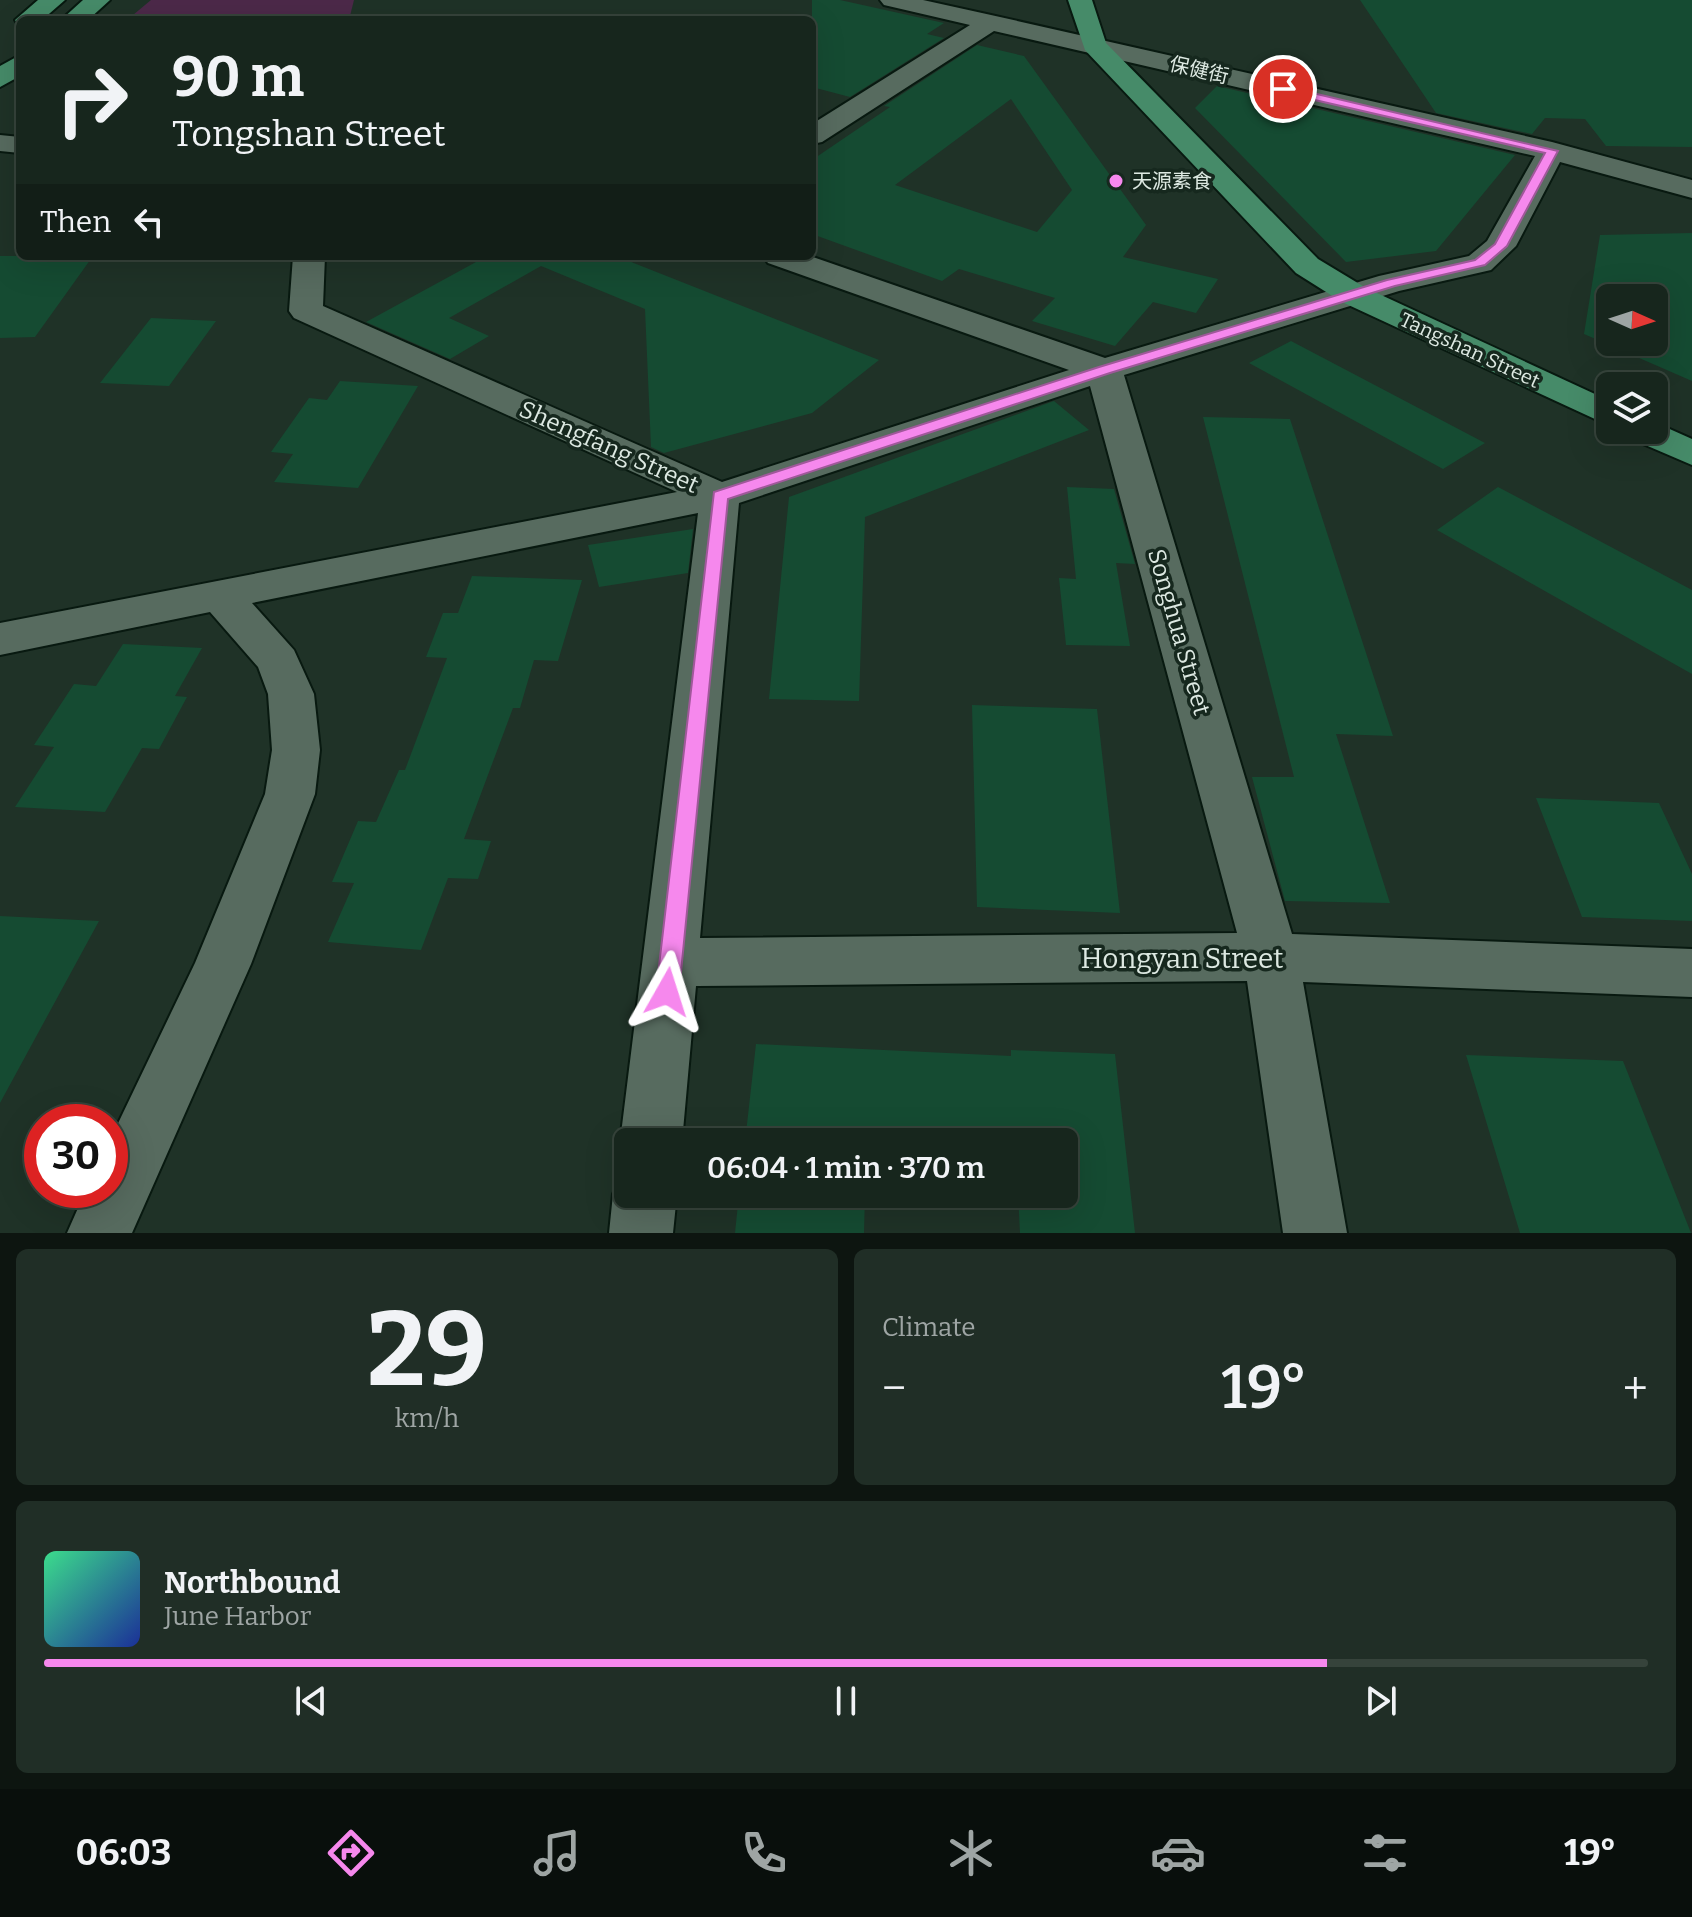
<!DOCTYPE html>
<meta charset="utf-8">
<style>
body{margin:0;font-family:Bitter,"Noto Sans SC",serif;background:#202e26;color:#f1f3f6;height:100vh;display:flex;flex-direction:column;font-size:30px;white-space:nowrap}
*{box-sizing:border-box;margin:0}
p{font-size:26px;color:#9ea5a4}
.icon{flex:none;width:44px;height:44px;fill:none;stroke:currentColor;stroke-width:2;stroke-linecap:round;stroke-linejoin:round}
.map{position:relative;height:1233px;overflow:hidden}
.side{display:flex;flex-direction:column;gap:16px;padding:16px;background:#0d1510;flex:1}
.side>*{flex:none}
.guide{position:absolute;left:16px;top:16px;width:800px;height:244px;border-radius:12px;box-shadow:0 8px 32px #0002,0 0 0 2px #36433b;background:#17261d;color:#f1f3f6;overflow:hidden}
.needle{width:52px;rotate:93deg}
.tools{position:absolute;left:1596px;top:284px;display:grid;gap:16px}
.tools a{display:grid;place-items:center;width:72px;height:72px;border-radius:12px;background:#17261d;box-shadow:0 8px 32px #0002,0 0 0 2px #36433b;font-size:40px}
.speed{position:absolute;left:24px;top:1104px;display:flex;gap:16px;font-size:40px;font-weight:700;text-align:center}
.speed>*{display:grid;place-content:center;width:104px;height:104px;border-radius:50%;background:#17261d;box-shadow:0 8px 32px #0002,0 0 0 2px #36433b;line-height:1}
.speed .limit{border:12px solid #d22;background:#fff;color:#111}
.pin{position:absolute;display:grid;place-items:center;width:68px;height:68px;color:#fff;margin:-34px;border:4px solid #fff;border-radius:50%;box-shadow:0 2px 8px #0007}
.me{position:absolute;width:88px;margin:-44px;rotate:6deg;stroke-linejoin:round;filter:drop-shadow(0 0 6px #0008)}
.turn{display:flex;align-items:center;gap:28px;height:168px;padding:0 24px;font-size:36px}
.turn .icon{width:104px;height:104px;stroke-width:2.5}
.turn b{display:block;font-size:56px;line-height:68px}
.then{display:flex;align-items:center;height:76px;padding:0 24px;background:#0003;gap:16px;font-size:30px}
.big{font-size:60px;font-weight:600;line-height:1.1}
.side .card{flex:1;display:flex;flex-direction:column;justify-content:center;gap:12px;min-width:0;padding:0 28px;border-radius:12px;background:#202e26}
.side .dial{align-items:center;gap:0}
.dial b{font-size:104px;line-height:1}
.song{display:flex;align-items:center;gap:24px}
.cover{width:96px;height:96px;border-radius:12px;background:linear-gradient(135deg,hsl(150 70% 55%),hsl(230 70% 35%))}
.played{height:8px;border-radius:4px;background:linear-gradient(90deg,#f688ed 80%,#36433b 80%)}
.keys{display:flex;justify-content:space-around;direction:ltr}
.heat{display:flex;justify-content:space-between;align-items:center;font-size:44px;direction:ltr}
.side .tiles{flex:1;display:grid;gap:16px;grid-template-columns:1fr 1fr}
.card:last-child{grid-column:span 2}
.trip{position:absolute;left:614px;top:1128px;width:464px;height:80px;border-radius:12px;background:#17261d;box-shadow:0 8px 32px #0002,0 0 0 2px #36433b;font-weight:600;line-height:80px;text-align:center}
.tab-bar{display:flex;height:128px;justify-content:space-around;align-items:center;background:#090f0c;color:#9ea5a4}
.tab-bar .icon{width:56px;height:56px}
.tab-bar .current{color:#f688ed}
.tab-bar b{font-size:36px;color:#f1f3f6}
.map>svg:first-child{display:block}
</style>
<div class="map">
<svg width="1692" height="1233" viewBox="0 0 1692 1233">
<rect width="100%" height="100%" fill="#1f3227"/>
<!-- green -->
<path fill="#4c2949" d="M151,0h203l-5,20h-222z"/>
<!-- building -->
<path fill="#154b32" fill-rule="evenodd" d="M812,0h28l104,23 -17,11 17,4 -94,59 -38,-10z
M1360,0h332v147l-86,-1 -21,-27 -40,-1 -13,16 -96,-21z
M977,45l47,11 122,169 -23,32 95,22 -22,34 -43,-11 -38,44 -83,-25 23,-23 -96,-29 -17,12 -130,-47v-74l78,-53 -6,-1zM1011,99l61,91 -35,42 -142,-47z
M1217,86l298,69 -79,96 -90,11 -151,-154z
M1692,233v148l-108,-47 16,-99zM1610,298h44v44h-44z
M0,256h93l-58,81 -35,1z
M487,256h129l263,104 -67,53 -148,40 -13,-6 -6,-138 -104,-43 -92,52 40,18 -39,23 -84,-37z
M151,318l65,3 -47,65 -69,-3z
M1291,341l194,102 -42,26 -194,-106z
M340,381l78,5 -60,102 -84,-6 19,-28 -22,-2 38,-54 18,2z
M1054,401l35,29 -224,87 -6,184 -90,-2 20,-202z
M1203,417l87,2 103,317 -57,-2 54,169 -105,-2 -33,-124h42z
M1067,487l47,2 21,75 -19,-1 14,83 -64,-1 -7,-67 17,1z
M1498,487l194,103v84l-255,-144z
M693,529l-5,44 -89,14 -11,-42z
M472,576l110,4 -24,81 -24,-1 -14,48h-7l-49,131 27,2 -13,38 -30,-1 -27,72 -93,-8 26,-59 -22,-1 26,-61 18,1 23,-52h6l42,-112 -21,-1 17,-44h15z
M123,644l79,4 -27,48 12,1 -28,52 -17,-1 -37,64 -90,-5 39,-60 -20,-2 40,-61 22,2z
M972,705l125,4 23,204 -143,-6z
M1536,798l123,5 33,71v47l-110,-4z
M0,916l99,5 -99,182z
M756,1044l255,12v-6l104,4 20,179h-115l-2,-39h46v-52h-319z
M1466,1055l157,6 68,172h-171z
M739,1194h126l-1,39h-129z"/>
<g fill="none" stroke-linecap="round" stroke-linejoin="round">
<defs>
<path id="minor" d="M880,0h43l68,15 561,127 140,38v18l-132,-36 -44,84 -25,24 -92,21 -275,84 168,559 400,15v48l-389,-15 44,251h-64l-36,-252 -551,5 -14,156h-54v18l-8,-18 78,-629 -446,90 42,47 20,44 6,56 -5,44 -64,170 -119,269h-65l19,-43h24v-50l85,-177 70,-169 7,-44 -4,-56 -10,-27 -48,-55 -210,43v-32l677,-131 -383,-174 -5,-7 4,-55h32l-2,50 399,176 347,-112 -301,-107 -5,-7h47l295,102 274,-82 90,-20 18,-15 48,-85 -541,-125 -172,111 -10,2v-20l158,-99 -86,-20zM1090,386l147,547 -537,5 39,-435z
M0,135l20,2v16l-20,-2z
M628,1170v24h49l-4,39h-64l4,-39 10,-22z"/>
<path id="major" d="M38,0h27l-23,20h-22l-2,5 -3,-5z
M83,0h27l-22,20h-27z
M1068,0h24l14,43 212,216 48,29 244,113v25l-268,-124 -46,-29 -211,-223z
M20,55v21l-20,11v-21z
M1654,422l38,17v26l-63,-27 -6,-8h31z"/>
</defs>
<!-- minor casing -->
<use href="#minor" stroke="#081910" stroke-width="4"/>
<!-- major casing -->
<use href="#major" stroke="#081910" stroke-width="4"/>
<!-- minor -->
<use href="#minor" fill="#576b5f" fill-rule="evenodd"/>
<!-- major -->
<use href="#major" fill="#468b69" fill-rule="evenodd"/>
</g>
<!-- route -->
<path fill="#f688ed" stroke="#a0589a" stroke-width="2" d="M1283,86l275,65 -51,95 -22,19 -90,21 -285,87 -382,126 -49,493 -3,7 -9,3 -8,-3 -3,-7 58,-500 385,-125 288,-87 88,-20 20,-16 50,-91 -265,-61z"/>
<!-- markers -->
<circle fill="#f688ed" stroke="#16281e" stroke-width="3" cx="1116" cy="181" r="8"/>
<g text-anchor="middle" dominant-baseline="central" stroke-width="7" stroke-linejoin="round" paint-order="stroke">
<!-- far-street labels -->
<g font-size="20" fill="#dde9e2" stroke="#16281e">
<text transform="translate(1199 70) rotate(13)">保健街</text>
<text transform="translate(1470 350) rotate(25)">Tangshan Street</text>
</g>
<!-- far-poi labels -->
<g font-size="20" fill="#dde9e2" stroke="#16281e" text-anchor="start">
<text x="1132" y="181">天源素食</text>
</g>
<!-- street labels -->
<g font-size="24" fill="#dde9e2" stroke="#16281e">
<text transform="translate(609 447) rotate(24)">Shengfang Street</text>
<text transform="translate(1179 632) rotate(74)">Songhua Street</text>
</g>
<!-- near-street labels -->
<g font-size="28" fill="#dde9e2" stroke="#16281e">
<text x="1182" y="958">Hongyan Street</text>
</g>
</g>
</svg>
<div class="tools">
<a><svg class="needle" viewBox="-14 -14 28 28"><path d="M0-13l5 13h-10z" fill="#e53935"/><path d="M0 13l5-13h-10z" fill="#9ea5a4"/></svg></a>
<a><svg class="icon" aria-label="layers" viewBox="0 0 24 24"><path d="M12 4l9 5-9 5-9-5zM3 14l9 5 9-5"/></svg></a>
</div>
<div class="speed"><div class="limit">30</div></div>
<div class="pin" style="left:1283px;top:89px;background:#d93025"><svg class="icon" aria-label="arrive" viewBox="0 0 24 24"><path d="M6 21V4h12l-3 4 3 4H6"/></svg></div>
<svg class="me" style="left:667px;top:992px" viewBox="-20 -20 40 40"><path d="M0-17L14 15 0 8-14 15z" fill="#f688ed" stroke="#fff" stroke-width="4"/></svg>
<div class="trip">06:04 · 1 min · 370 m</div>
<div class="guide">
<div class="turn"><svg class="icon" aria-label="right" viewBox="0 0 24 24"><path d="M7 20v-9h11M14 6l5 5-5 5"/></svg><div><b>90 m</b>Tongshan Street</div></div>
<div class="then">Then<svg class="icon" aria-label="left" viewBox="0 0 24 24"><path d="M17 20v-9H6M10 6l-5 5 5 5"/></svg></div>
</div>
</div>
<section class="side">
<div class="tiles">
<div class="card dial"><b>29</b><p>km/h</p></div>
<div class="card"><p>Climate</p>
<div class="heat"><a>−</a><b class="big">19°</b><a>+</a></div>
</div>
<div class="card">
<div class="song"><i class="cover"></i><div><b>Northbound</b><p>June Harbor</p></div></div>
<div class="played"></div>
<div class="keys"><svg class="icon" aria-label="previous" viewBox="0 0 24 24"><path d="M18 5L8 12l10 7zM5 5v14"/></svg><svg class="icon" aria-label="pause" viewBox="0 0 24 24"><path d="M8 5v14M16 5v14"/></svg><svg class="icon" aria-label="next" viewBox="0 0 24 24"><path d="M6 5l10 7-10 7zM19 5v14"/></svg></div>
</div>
</div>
</section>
<nav class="tab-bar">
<b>06:03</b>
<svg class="icon current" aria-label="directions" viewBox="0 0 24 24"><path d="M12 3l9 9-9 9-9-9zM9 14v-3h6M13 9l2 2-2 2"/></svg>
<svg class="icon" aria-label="music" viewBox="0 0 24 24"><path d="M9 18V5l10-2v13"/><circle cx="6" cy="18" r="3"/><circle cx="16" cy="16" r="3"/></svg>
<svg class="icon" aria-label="phone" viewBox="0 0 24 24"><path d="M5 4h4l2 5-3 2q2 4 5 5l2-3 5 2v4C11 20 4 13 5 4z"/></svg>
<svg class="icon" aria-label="climate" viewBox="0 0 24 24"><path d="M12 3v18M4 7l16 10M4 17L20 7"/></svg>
<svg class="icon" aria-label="car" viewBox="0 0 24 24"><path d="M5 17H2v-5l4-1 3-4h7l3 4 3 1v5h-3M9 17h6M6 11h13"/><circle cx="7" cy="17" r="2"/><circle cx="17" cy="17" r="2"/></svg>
<svg class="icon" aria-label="filters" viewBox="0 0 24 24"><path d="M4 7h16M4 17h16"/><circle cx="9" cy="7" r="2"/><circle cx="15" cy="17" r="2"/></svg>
<b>19°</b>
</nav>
